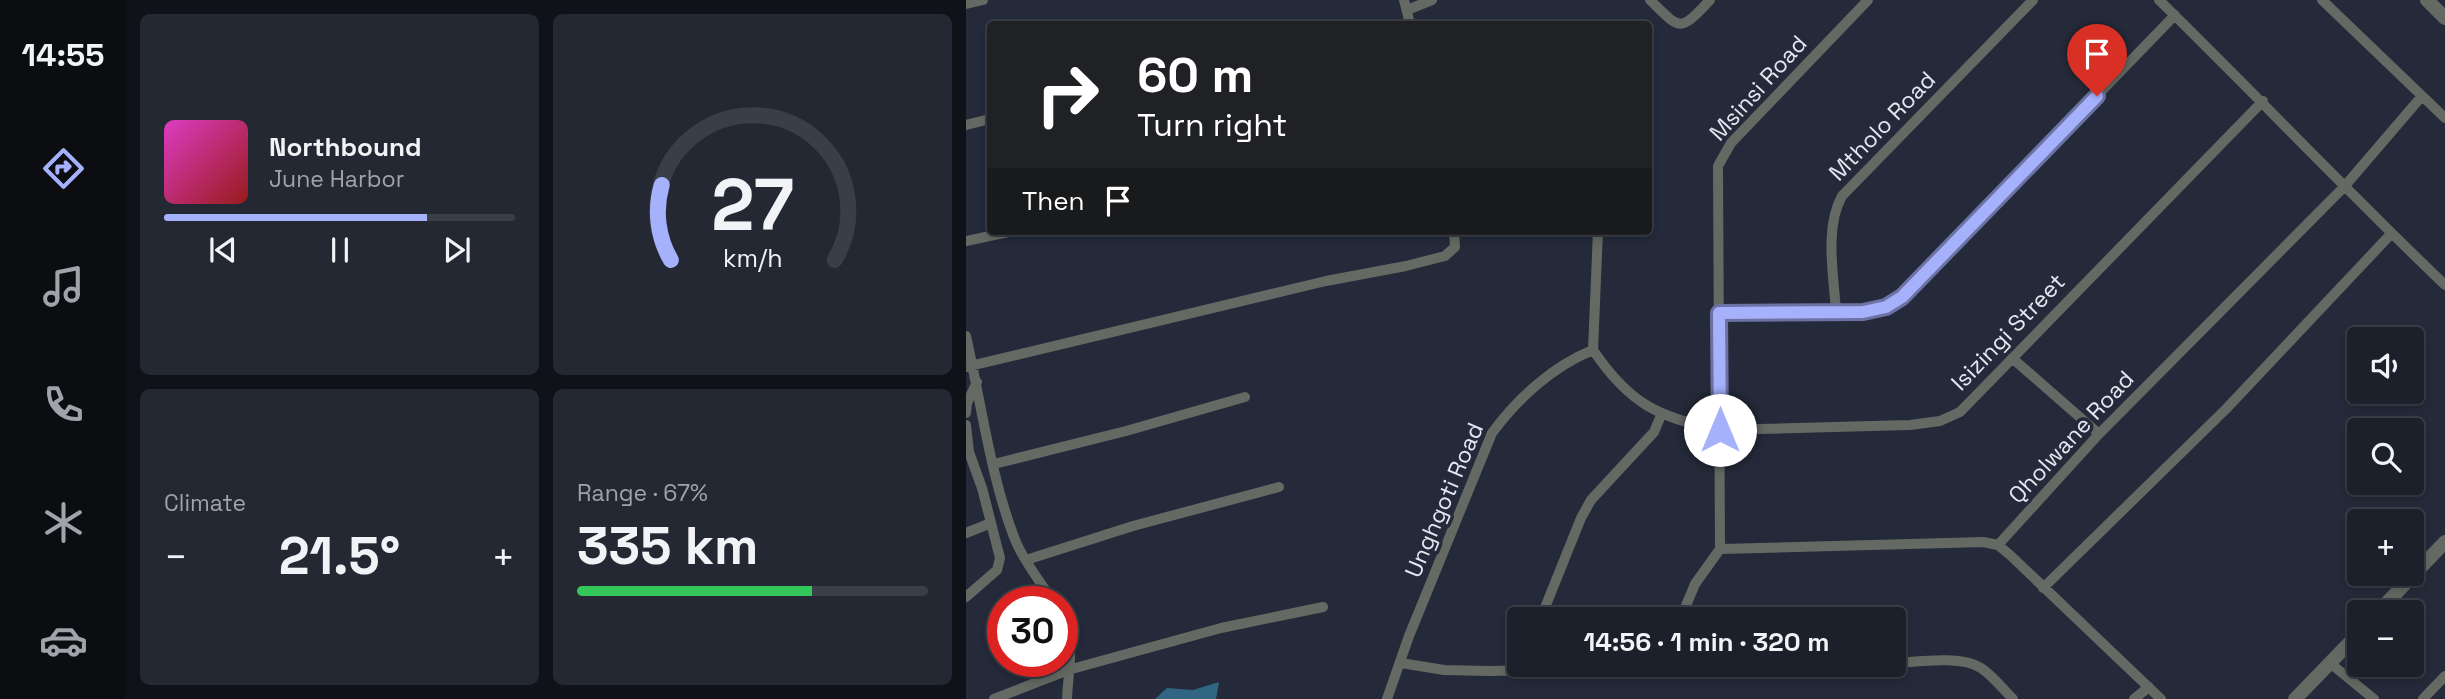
<!DOCTYPE html>
<meta charset="utf-8">
<style>
body{margin:0;font-family:"Space Grotesk",sans-serif;background:#242833;color:#f1f3f6;height:100vh;display:flex;flex-direction:column;font-size:26px;white-space:nowrap}
*{box-sizing:border-box;margin:0}
p{font-size:23px;color:#a0a3a9}
.icon{flex:none;width:38px;height:38px;fill:none;stroke:currentColor;stroke-width:2;stroke-linecap:round;stroke-linejoin:round}
.map{position:relative;flex:1;overflow:hidden}
.side{display:flex;flex-direction:column;gap:14px;padding:14px;background:#0f1218;width:840px}
.side>*{flex:none}
.hud{position:absolute;left:21px;top:21px;width:665px;height:214px;border-radius:7px;box-shadow:0 4px 10px #0003,0 0 0 2px #393e47;background:#202124;color:#fff;overflow:hidden}
.controls{position:absolute;left:1381px;top:327px;display:grid;gap:14px}
.controls a{display:grid;place-items:center;width:77px;height:77px;border-radius:7px;background:#1b202b;box-shadow:0 4px 10px #0003,0 0 0 2px #393e47;font-size:35px}
.speed{position:absolute;left:21px;top:586px;display:flex;gap:14px;font-size:35px;font-weight:700;text-align:center}
.speed>*{display:grid;place-content:center;width:91px;height:91px;border-radius:50%;background:#1b202b;box-shadow:0 4px 10px #0003,0 0 0 2px #393e47;line-height:1}
.speed .limit{border:10px solid #d22;background:#fff;color:#111}
.pin{position:absolute;display:grid;place-items:center;width:60px;height:60px;color:#fff;margin:-72px -30px;border-radius:50% 50% 50% 0;rotate:-45deg;box-shadow:0 0 7px #0007}
.pin .icon{rotate:45deg}
.me{position:absolute;width:77px;margin:-38px;rotate:0deg;stroke-linejoin:round;filter:drop-shadow(0 0 5px #0008)}
.turn{display:flex;align-items:center;gap:24px;height:147px;padding:0 35px;font-size:32px}
.turn .icon{width:91px;height:91px;stroke-width:2.5}
.turn b{display:block;font-size:49px;line-height:60px}
.then{display:flex;align-items:center;height:66px;padding:0 35px;background:#0003;gap:14px;font-size:26px}
.big{font-size:52px;font-weight:800;line-height:1.1}
.side .widget{flex:1;display:flex;flex-direction:column;justify-content:center;gap:10px;min-width:0;padding:0 24px;border-radius:10px;background:#242833}
.side .dial{align-items:center;gap:0}
.dial svg{height:182px;overflow:visible;fill:none;stroke:#393e47;stroke-width:7;stroke-linecap:round;text-anchor:middle}
.dial text{fill:#f1f3f6;stroke:none}
.song{display:flex;align-items:center;gap:21px}
.cover{width:84px;height:84px;border-radius:10px;background:linear-gradient(135deg,hsl(310 70% 55%),hsl(0 70% 35%))}
.played{height:7px;border-radius:4px;background:linear-gradient(90deg,#a6b1fc 75%,#393e47 75%)}
.keys{display:flex;justify-content:space-around;direction:ltr}
.heat{display:flex;justify-content:space-between;align-items:center;font-size:38px;direction:ltr}
.charge{height:10px;border-radius:5px;background:linear-gradient(90deg,#34c759 67%,#393e47 0)}
.side .tiles{flex:1;display:grid;gap:14px;grid-template-columns:repeat(2,1fr)}
.trip{position:absolute;left:541px;top:607px;width:399px;height:70px;border-radius:7px;background:#1b202b;box-shadow:0 4px 10px #0003,0 0 0 2px #393e47;font-weight:800;line-height:70px;text-align:center}
main{display:flex;flex:1;min-height:0}
.tab-bar{display:flex;flex-direction:column;width:126px;justify-content:space-around;align-items:center;background:#0b0d11;color:#a0a3a9}
.tab-bar .icon{width:49px;height:49px}
.tab-bar .selected{color:#a6b1fc}
.tab-bar b{font-size:32px;color:#f1f3f6}
.map>svg:first-child{display:block}
</style>
<main>
<nav class="tab-bar">
<b>14:55</b>
<svg class="icon selected" aria-label="directions" viewBox="0 0 24 24"><path d="M12 3l9 9-9 9-9-9zM9 14v-3h6M13 9l2 2-2 2"/></svg>
<svg class="icon" aria-label="music" viewBox="0 0 24 24"><path d="M9 18V5l10-2v13"/><circle cx="6" cy="18" r="3"/><circle cx="16" cy="16" r="3"/></svg>
<svg class="icon" aria-label="phone" viewBox="0 0 24 24"><path d="M5 4h4l2 5-3 2q2 4 5 5l2-3 5 2v4C11 20 4 13 5 4z"/></svg>
<svg class="icon" aria-label="climate" viewBox="0 0 24 24"><path d="M12 3v18M4 7l16 10M4 17L20 7"/></svg>
<svg class="icon" aria-label="car" viewBox="0 0 24 24"><path d="M5 17H2v-5l4-1 3-4h7l3 4 3 1v5h-3M9 17h6M6 11h13"/><circle cx="7" cy="17" r="2"/><circle cx="17" cy="17" r="2"/></svg>
</nav>
<section class="side">
<div class="tiles">
<div class="widget">
<div class="song"><i class="cover"></i><div><b>Northbound</b><p>June Harbor</p></div></div>
<div class="played"></div>
<div class="keys"><svg class="icon" aria-label="previous" viewBox="0 0 24 24"><path d="M18 5L8 12l10 7zM5 5v14"/></svg><svg class="icon" aria-label="pause" viewBox="0 0 24 24"><path d="M8 5v14M16 5v14"/></svg><svg class="icon" aria-label="next" viewBox="0 0 24 24"><path d="M6 5l10 7-10 7zM19 5v14"/></svg></div>
</div>
<div class="widget dial"><svg viewBox="0 0 100 80">
<path d="M14 69A42 42 0 1 1 86 69"/>
<path d="M14 69A42 42 0 0 1 10 36" stroke="#a6b1fc"/>
<text x="50" y="56" font-size="32" font-weight="700">27</text>
<text x="50" y="72" font-size="11">km/h</text>
</svg></div>
<div class="widget"><p>Climate</p>
<div class="heat"><a>−</a><b class="big">21.5°</b><a>+</a></div>
</div>
<div class="widget"><p>Range · 67%</p><b class="big">335 km</b><div class="charge"></div></div>
</div>
</section>
<div class="map">
<svg width="1479" height="699" viewBox="0 0 1479 699">
<rect width="100%" height="100%" fill="#242a39"/>
<!-- water -->
<path fill="#306682" d="M253,682l-3,17h-61l12,-11 26,2z"/>
<g fill="none" stroke-linecap="round" stroke-linejoin="round">
<!-- minor -->
<path stroke="#646a63" stroke-width="10" d="M438,0l6,24
M684,0c31,30 29,33 60,0
M1193,0c96,94 189,192 286,285
M1356,0l123,118
M0,4l17,-4
M441,10l25,-10
M0,125l24,-6
M0,241l47,-10
M870,312c-2,-35 -12,-84 6,-116l191,-196
M753,313l144,-1 23,-5 16,-10 273,-282
M0,336c15,66 25,144 50,206 9,21 25,40 37,60
M627,350c36,53 65,68 127,80l190,-5 30,-4 20,-9 303,-311
M627,350l5,-119
M1046,358l87,76
M0,367l360,-86 80,-15 39,-10 10,-9 -1,-16
M0,413l1,-10 10,-21
M0,425l3,27 13,36 18,70 -3,12 -31,27
M28,464l132,-33 119,-34
M0,533l25,-10
M1032,545l101,-111 245,-247 78,-91
M754,549l-2,-383 13,-23 137,-143
M60,560l107,-34 146,-39
M1077,588l183,-179 165,-175
M96,618c14,27 6,52 5,81
M574,620l41,-102 10,-18 63,-68 8,-19
M714,620l15,-36 25,-35 263,-7 15,3 12,10 151,144
M435,663l43,7 45,1 285,-6
M928,663c23,-1 67,-8 87,5 12,8 22,21 32,31
M1364,663l44,36
M28,699l74,-29 153,-42 102,-21
M421,699l22,-63 83,-203c26,-35 61,-67 101,-83
M1168,699l15,-12
M1457,699l22,-23"/>
<!-- tertiary -->
<path stroke="#646a63" stroke-width="14" d="M1461,0l18,18
M1412,612l67,-70
M1329,699l64,-66"/>
</g>
<g fill="none" stroke-linecap="round" stroke-linejoin="round">
<defs>
<path id="route" d="M754,430l-1,-117 144,-1 23,-5 16,-10 195,-201"/>
</defs>
<!-- route casing -->
<use href="#route" stroke="#6c73a4" stroke-width="18"/>
<!-- route -->
<use href="#route" stroke="#a6b1fc" stroke-width="12"/>
</g>
<g text-anchor="middle" dominant-baseline="central" stroke-width="7" stroke-linejoin="round" paint-order="stroke">
<!-- street labels -->
<g font-size="23" fill="#e3e7f1" stroke="#242a39">
<text transform="translate(792 88) rotate(-48)">Msinsi Road</text>
<text transform="translate(916 126) rotate(-46)">Mtholo Road</text>
<text transform="translate(1042 332) rotate(-46)">Isizingi Street</text>
<text transform="translate(1105 437) rotate(-47)">Qholwane Road</text>
<text transform="translate(478 500) rotate(-67)">Unghgoti Road</text>
</g>
</g>
</svg>
<div class="controls">
<a><svg class="icon" aria-label="sound" viewBox="0 0 24 24"><path d="M4 9h4l5-4v14l-5-4H4zM17 9q2 3 0 6"/></svg></a>
<a><svg class="icon" aria-label="search" viewBox="0 0 24 24"><circle cx="10" cy="10" r="6"/><path d="M15 15l6 6"/></svg></a>
<a>+</a>
<a>−</a>
</div>
<div class="speed"><div class="limit">30</div></div>
<div class="pin" style="left:1131px;top:96px;background:#d93025"><svg class="icon" aria-label="arrive" viewBox="0 0 24 24"><path d="M6 21V4h12l-3 4 3 4H6"/></svg></div>
<svg class="me" style="left:754px;top:430px" viewBox="-20 -20 40 40"><circle r="19" fill="#fff"/><path d="M0-13L10 11 0 6-10 11z" fill="#a6b1fc"/></svg>
<div class="trip">14:56 · 1 min · 320 m</div>
<div class="hud">
<div class="turn"><svg class="icon" aria-label="right" viewBox="0 0 24 24"><path d="M7 20v-9h11M14 6l5 5-5 5"/></svg><div><b>60 m</b>Turn right</div></div>
<div class="then">Then<svg class="icon" aria-label="arrive" viewBox="0 0 24 24"><path d="M6 21V4h12l-3 4 3 4H6"/></svg></div>
</div>
</div>
</main>
